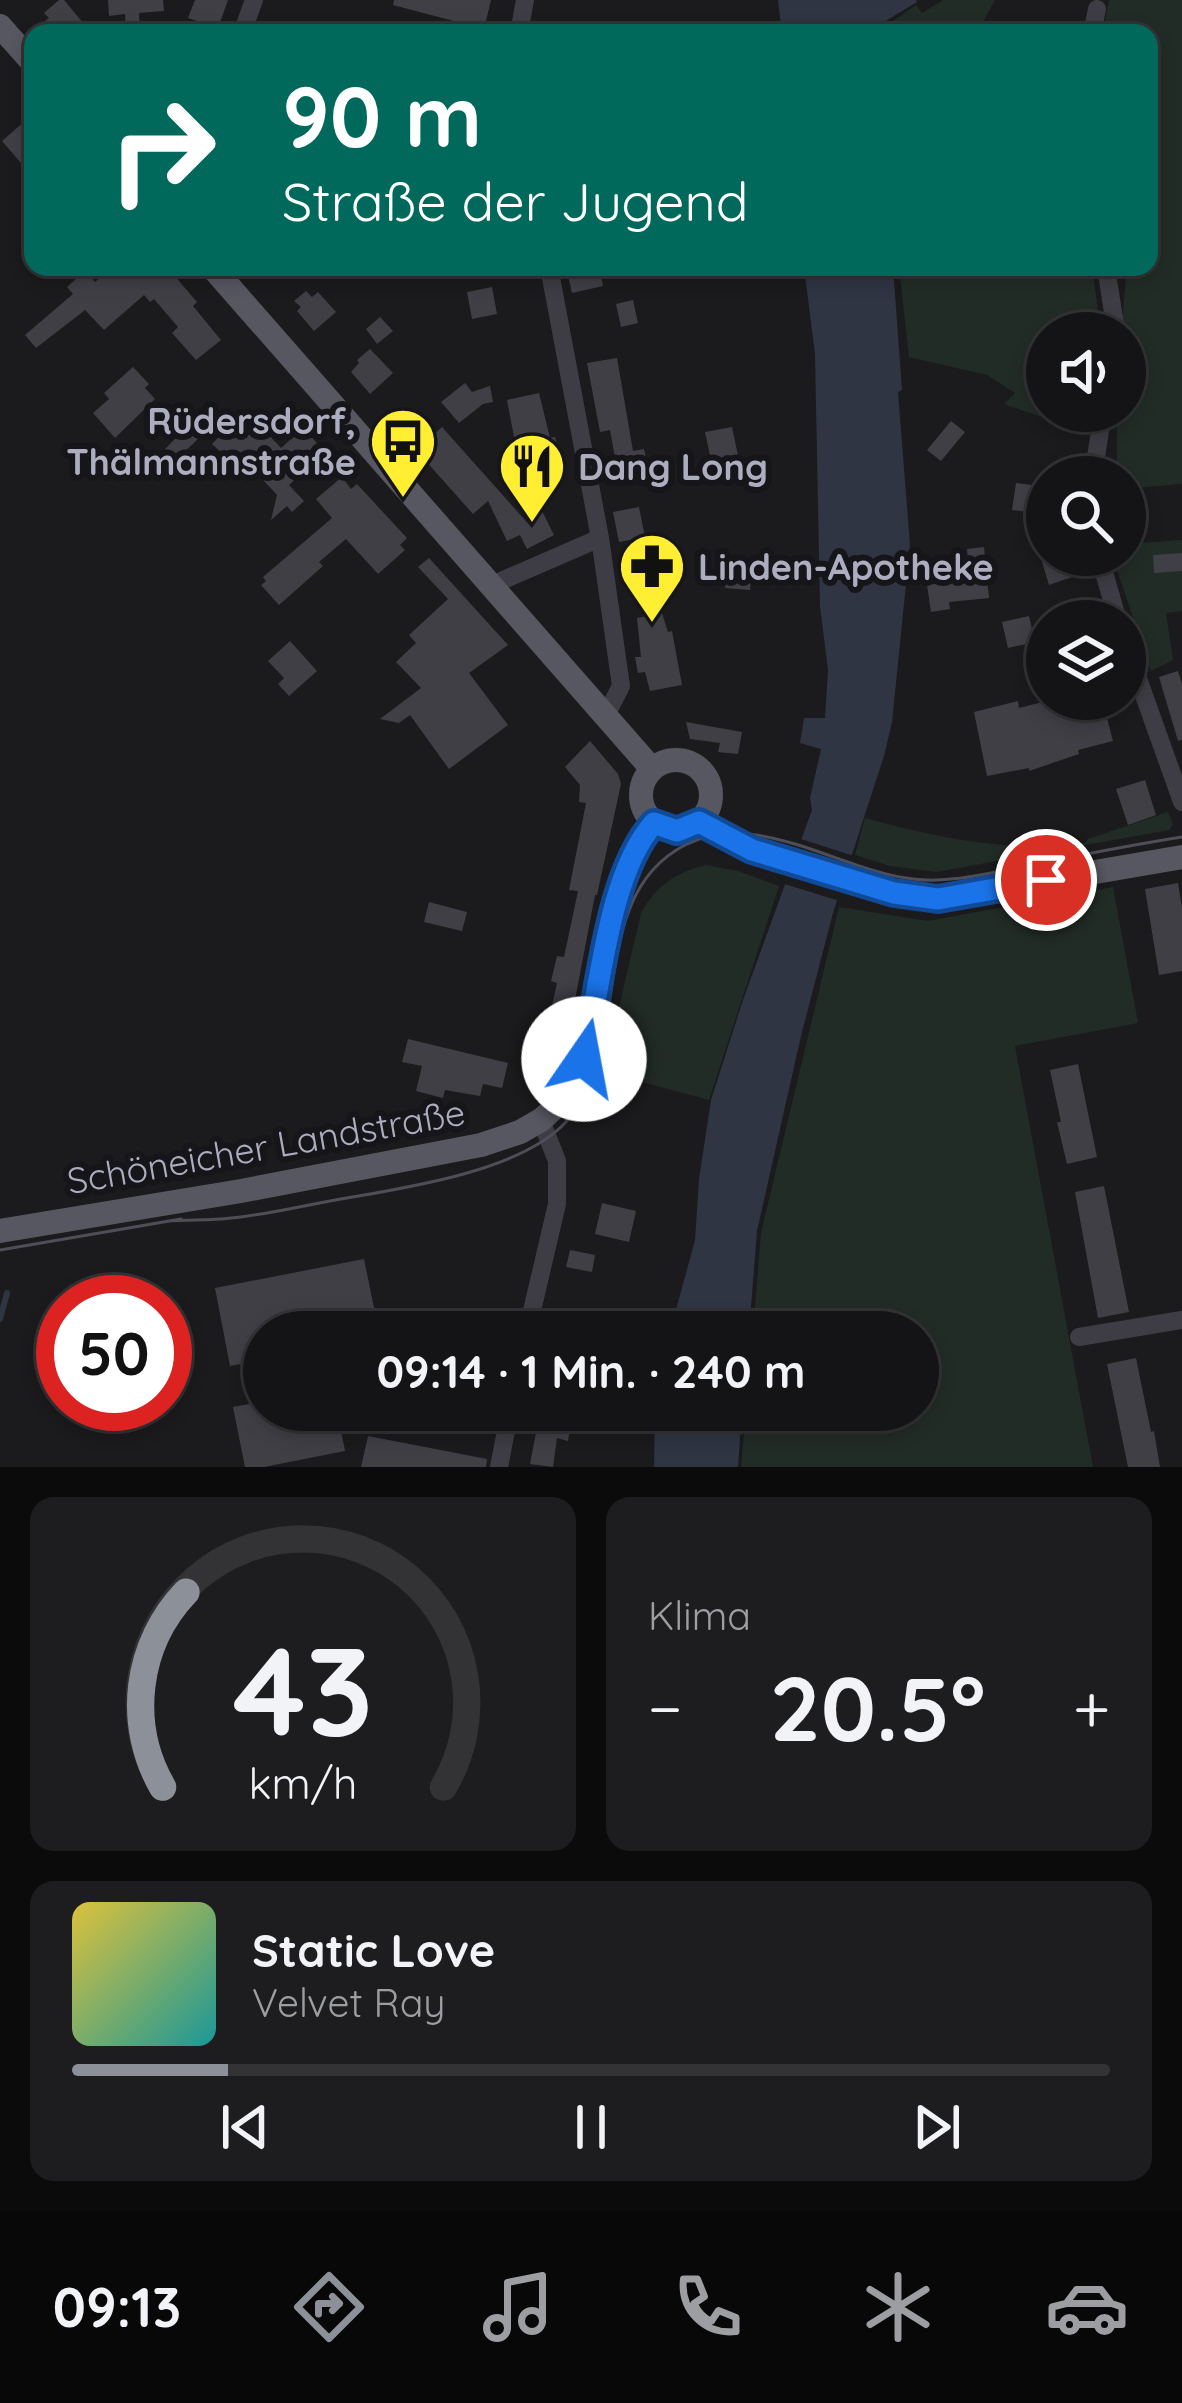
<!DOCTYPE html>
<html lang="de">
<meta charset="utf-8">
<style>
body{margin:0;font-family:Quicksand,sans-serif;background:#1d1d1f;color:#f1f3f6;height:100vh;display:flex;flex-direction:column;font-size:45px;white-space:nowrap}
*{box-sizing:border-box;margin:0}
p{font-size:39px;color:#9d9ea1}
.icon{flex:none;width:66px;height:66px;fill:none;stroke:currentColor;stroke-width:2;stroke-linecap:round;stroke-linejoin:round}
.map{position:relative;height:1467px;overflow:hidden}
.sheet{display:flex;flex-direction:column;gap:30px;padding:30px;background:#0b0b0c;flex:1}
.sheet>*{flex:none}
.banner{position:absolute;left:24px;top:24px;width:1134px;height:252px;border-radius:24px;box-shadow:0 6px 18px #0003,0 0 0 3px #333335;background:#00695c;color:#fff;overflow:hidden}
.fabs{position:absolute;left:1026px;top:312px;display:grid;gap:24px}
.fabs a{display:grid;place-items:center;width:120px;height:120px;border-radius:50%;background:#141416;box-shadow:0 6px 18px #0003,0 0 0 3px #333335;font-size:60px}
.speed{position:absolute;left:36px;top:1275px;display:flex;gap:24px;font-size:60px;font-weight:700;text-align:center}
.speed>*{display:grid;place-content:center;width:156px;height:156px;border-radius:50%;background:#141416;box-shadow:0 6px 18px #0003,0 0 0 3px #333335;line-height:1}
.speed .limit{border:18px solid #d22;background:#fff;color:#111}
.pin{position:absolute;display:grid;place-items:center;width:102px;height:102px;color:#fff;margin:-51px;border:6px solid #fff;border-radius:50%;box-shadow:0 3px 12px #0007}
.me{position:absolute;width:132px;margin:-66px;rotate:12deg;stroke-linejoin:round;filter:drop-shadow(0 0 9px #0008)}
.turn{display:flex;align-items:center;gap:42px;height:252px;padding:0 60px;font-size:54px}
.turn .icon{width:156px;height:156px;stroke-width:2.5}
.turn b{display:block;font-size:84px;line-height:102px}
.big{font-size:90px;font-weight:700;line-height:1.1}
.sheet .widget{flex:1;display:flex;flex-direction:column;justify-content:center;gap:18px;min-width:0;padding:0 42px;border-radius:24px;background:#1d1d1f}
.sheet .dial{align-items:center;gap:0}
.dial svg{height:312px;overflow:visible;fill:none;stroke:#333335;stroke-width:7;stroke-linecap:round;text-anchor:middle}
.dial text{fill:#f1f3f6;stroke:none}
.song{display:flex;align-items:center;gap:36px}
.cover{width:144px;height:144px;border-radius:18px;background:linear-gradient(135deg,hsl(50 70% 55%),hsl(180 70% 35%))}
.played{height:12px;border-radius:6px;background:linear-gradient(90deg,#8c9099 15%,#333335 15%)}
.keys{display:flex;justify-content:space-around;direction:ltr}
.heat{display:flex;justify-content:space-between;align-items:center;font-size:66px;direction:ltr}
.sheet .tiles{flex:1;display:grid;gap:30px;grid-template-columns:1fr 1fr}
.widget:last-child{grid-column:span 2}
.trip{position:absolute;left:243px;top:1311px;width:696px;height:120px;border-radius:60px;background:#141416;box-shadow:0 6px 18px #0003,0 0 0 3px #333335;font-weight:700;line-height:120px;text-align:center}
.tab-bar{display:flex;height:192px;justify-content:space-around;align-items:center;background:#080809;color:#9d9ea1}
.tab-bar .icon{width:84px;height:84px}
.tab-bar .active{color:#8c9099}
.tab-bar b{font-size:54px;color:#f1f3f6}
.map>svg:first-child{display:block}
</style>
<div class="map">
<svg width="1182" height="1467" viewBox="0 0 1182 1467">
<rect width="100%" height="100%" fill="#1b1b1d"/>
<!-- green -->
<path fill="#222c26" d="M943,0h52l-18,33h-96l5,-7 30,-21 6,8z
M1109,0h73v484l-57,5v-12h-8v-66h8v-78h-4l6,-66h22v-234h-46z
M899,267h193l9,66h-54v78h41l-1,3 -22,11 -61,-21 11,-11 -28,-18 -78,-18z
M1182,540v71l-16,2 7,47 -22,11 -39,-116h13v-11z
M1168,812l5,12 -4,6 -233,42 -46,-6 -35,-11 10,-37c73,20 144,35 220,25l3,-4z
M706,865l32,6 41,15 -70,214 -101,-27 3,-31 30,-129c16,-28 34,-40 65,-48z
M1113,887l25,136 -123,23 78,421h-352l5,-57h172v-78h-165l8,-99 78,-326 89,14z"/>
<!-- water -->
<path fill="#2f3543" d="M778,0h138l1,2 -33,20 -8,11h-94z
M804,267h89l9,123 -4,2 12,153 -18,177 -8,34 -51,157 -32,123 -44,195 -8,101h-79l25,-92 4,-61 12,-79 32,-100 69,-190 -2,-12 11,-49 -21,-6 4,-25h21l3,-48 -8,-64 -5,-252z
M655,1410h87l-4,57h-84z"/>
<!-- pier -->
<path fill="#1b1b1d" d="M795,837l62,20 -14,45 -65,-20z"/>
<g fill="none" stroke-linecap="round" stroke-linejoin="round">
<!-- stream -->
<path stroke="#2f3543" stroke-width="6" d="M0,1319l7,-26"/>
</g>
<!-- building -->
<path fill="#403f46" d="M59,0h5l20,24 -10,9h-19l-10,-12 4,-3 -5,-5z
M108,0h55l1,11 -25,2 1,20h-14l-1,-19 -16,2z
M195,0h33l-10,28 -30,-10z
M394,0h97l-7,29 -91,-24z
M33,114v63l-31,-36z
M112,267h19l8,10 12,-10h16l30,35 -4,4 28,34 -25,20 -24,-27 6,-6 -24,-28 -4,3 -6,-7 -40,35 -19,-20 -49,38 -11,-13 48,-41 -6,-7 18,-16 10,11z
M566,267h33l4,19 -31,7z
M492,287l5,27 -25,5 -5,-27z
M306,291l6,6 6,-5 18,20 -22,19 -17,-20 4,-4 -7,-6z
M633,300l5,23 -17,4 -5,-23z
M380,317l13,14 -16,13 -11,-15z
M370,349l23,24 -23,21 -19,-22 8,-9 -2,-3z
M617,358l16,93 11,-2 5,25 -30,6 -9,-50 -10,2 -13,-69z
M133,367l16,17 -4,4 10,11 -40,39 -22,-25 16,-14 -5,-6z
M465,383l7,9 18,-6 3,16 -10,2 -24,19 -18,-21z
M539,393l11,45 5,-1 8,33 -41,9 -15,-79z
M180,413l21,23 -25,24 -11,-11 13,-13 -10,-11z
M251,416l30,32 22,-20 22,24 -36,33 15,16 -12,11 -5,-6 -16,14 6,-25 -36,-39 -8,7 -21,-19 12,-12 2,2 14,-13 3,2z
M951,421l14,11 -24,29 -14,-11z
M442,427l90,101 -8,-41 5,-2 25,50 -27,14 -7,-14 -13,6 -19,-40 -15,13 -57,-64z
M732,427l8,38 -27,5 -8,-38z
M342,477l9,12 6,-5 50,54 -7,7 5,5 -27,24 -32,-35 -27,23 4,4 -44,39 -18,-20 5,-4 -3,-4 69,-59 -16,-19z
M1016,483l31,4v27l-35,-4z
M639,507l6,30 -26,5 -6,-30z
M984,547l5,51 -40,4 1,7 -19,3 -4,-27 43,-6 -3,-30z
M1182,553v18l-28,2 -1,-18z
M1040,555h32l6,20 -29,10z
M429,558l79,87 -39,28 39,52 -59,44 -39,-54 -11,8 -19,-4 41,-31 -25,-26 20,-19 -7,-8 39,-36 -30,-32z
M728,561l24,2 -2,27 -25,-2z
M662,613l6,19 4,-1 10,54 -32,6 -5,-19 -7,1 -3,-16h6l-4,-39z
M1029,616l6,26 -27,6 -6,-26z
M290,641l27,30 -28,25 -11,-12 6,-6 -16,-17z
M1178,671l4,13v56l-4,1 -19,-64z
M1054,699h48l11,42 -35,9 1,4 -50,17v-3l-42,8 -13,-64 44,-11 1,7z
M686,722l56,10 -4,22 -20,-2 2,-9 -30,-4z
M590,741l28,33 3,10 -24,111h-2l-28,147 -22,-5 12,-54 -6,-2 6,-25 7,1 14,-66 -9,-1 17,-87 -7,-1 1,-17 -15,-18z
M1145,780l11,35 -28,10 -12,-36z
M1178,883l4,25v63l-23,4 -14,-86z
M429,902l38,10 -5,19 -38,-9z
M408,1039l100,24 -6,25 -19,-4 -3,12 -35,-6 -2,8 -27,-7 6,-25 -20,-4z
M1078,1064l19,93 -30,7 -10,-42h4l-11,-52z
M1104,1186l25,126 -31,6 -23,-126z
M602,1203l34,8 -7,31 -34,-8z
M570,1250l25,5 -3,17 -26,-5z
M364,1259l15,73h-115v78h73l8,41 -81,16h-19l-12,-60 16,-3 -8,-40 -11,2 -15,-78z
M1136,1358l15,74 3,-1 6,36h-32l-21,-103z
M540,1412l22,4 1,-4 15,3 -1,4 8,2 -15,8 -2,12 -11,-3 -4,29 -23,-3z
M368,1436l119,23 -1,8h-125z"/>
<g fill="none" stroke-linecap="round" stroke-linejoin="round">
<!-- minor -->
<path stroke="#3e3d45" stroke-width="18" d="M242,33l12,-33
M519,33l6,-33
M1092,33l5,-24
M549,267l51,271 21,148 -15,29
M1106,267l9,58 -1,8
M1093,477l10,-66
M1099,555l19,66
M492,585l108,-47
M1125,642l57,160
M527,1332l30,-128v-43l-16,-41
M1079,1337l103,-17
M499,1467l11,-57"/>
<!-- major -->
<path stroke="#575762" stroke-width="24" d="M0,26l33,37
M212,267l440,502
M641 795a35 35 0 1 1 70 0a35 35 0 1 1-70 0Z
M699,822l52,28 143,43 44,6 244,-42
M0,1231l241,-40 240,-46 39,-13 21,-12 24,-22 15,-25 35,-165 22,-61 17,-24"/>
<!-- tram -->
<path stroke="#4e4e58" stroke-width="3" d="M168,1221c21,-2 42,0 63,-3 33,-3 66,-11 99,-17 67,-12 181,-27 231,-74 77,-73 20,-228 124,-282 72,-37 155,26 228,34 39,5 79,-7 117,-14 51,-10 101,-20 152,-28
M0,1250l181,-31"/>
</g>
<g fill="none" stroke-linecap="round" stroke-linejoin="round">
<defs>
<path id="route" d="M584,1059c16,-68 24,-185 70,-236l23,8 22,-9 53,28 142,43 44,6 108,-19"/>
</defs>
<!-- route casing -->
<use href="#route" stroke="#114b97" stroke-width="30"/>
<!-- route -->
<use href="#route" stroke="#1a73e8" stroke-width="21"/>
</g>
<!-- icons -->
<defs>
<symbol id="bus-pin" viewBox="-11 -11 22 30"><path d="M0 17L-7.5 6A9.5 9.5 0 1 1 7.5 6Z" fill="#ffee31" stroke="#161519"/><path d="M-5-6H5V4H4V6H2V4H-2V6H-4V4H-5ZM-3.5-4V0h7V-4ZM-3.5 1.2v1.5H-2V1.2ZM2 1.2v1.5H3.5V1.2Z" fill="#111"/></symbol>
<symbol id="restaurant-pin" viewBox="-11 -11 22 30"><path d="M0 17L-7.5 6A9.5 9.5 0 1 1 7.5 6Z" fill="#ffee31" stroke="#161519"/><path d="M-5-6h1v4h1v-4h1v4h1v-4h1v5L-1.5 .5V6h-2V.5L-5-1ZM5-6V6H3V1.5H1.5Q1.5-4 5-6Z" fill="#111"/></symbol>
<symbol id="pharmacy-pin" viewBox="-11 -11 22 30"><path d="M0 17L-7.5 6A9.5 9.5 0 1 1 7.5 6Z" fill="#ffee31" stroke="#161519"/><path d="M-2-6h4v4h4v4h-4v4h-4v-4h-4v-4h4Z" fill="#111"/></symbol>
</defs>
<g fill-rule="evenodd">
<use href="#bus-pin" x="365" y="403" width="76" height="104"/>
<use href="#restaurant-pin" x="494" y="428" width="76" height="104"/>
<use href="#pharmacy-pin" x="614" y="528" width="76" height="104"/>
</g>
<g text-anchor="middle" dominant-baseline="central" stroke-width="12" stroke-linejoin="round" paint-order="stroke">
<!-- poi labels -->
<g font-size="36" font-weight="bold" fill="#acadbe" stroke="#161519" text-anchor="start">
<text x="356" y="420" text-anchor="end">Rüdersdorf,<tspan x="356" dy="41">Thälmannstraße</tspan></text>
<text x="578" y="466">Dang Long</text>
<text x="698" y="566">Linden-Apotheke</text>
</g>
<!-- street labels -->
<g font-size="36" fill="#acadbe" stroke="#161519">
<text transform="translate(266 1146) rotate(-10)">Schöneicher Landstraße</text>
</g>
</g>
</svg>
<div class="fabs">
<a><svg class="icon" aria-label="sound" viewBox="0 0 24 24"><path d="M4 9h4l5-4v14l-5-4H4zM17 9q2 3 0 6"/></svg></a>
<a><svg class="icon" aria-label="search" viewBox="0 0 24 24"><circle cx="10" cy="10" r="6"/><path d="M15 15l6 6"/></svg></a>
<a><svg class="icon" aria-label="layers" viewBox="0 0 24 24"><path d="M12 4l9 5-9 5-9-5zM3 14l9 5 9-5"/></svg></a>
</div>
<div class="speed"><div class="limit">50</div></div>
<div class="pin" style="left:1046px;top:880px;background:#d93025"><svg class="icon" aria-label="arrive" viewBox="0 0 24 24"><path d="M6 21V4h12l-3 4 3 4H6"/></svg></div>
<svg class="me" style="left:584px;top:1059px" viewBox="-20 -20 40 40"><circle r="19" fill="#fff"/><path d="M0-13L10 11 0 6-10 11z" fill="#1a73e8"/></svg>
<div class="trip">09:14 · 1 Min. · 240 m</div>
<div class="banner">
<div class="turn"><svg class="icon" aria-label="right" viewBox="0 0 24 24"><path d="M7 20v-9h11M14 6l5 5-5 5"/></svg><div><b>90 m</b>Straße der Jugend</div></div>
</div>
</div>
<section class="sheet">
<div class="tiles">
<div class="widget dial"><svg viewBox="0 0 100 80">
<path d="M14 69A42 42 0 1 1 86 69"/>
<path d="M14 69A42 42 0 0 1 20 19" stroke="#8c9099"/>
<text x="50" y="56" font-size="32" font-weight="700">43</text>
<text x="50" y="72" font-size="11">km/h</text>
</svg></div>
<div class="widget"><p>Klima</p>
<div class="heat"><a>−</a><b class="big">20.5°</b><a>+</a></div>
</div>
<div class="widget">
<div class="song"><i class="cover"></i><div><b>Static Love</b><p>Velvet Ray</p></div></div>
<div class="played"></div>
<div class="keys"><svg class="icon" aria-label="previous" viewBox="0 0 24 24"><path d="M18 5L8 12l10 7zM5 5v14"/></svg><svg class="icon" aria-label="pause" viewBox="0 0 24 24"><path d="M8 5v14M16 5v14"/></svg><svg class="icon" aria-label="next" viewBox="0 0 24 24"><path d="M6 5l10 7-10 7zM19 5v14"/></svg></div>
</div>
</div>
</section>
<nav class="tab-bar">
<b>09:13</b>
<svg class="icon active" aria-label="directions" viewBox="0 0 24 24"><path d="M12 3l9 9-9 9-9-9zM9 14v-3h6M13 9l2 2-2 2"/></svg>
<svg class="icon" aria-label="music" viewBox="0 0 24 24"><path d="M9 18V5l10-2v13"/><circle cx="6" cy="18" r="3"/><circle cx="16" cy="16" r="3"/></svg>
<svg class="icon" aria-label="phone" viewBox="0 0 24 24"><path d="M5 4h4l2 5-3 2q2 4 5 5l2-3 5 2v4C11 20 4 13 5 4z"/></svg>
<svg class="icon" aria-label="climate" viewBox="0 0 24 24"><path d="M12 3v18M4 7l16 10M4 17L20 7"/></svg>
<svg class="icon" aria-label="car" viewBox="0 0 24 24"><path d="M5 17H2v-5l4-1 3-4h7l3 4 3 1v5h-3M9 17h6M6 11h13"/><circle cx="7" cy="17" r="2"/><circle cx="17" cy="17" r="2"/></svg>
</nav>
